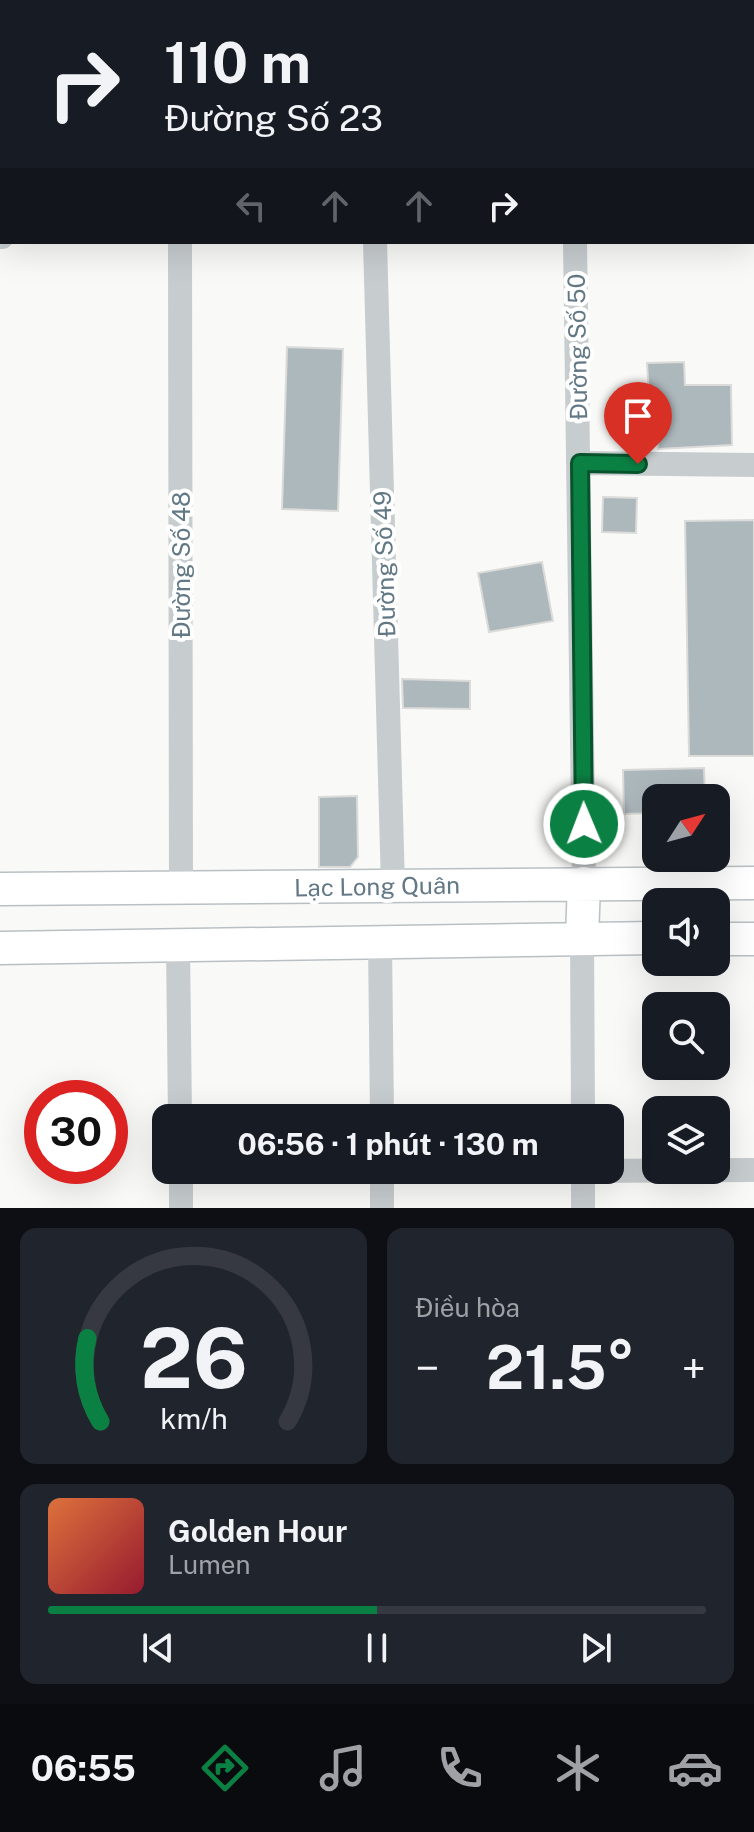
<!DOCTYPE html>
<html lang="vi">
<meta charset="utf-8">
<style>
body{margin:0;font-family:"Public Sans",sans-serif;background:#20242c;color:#f1f3f6;height:100vh;display:flex;flex-direction:column;font-size:30px;white-space:nowrap}
*{box-sizing:border-box;margin:0}
p{font-size:26px;color:#9ea1a6}
.icon{flex:none;width:44px;height:44px;fill:none;stroke:currentColor;stroke-width:2;stroke-linecap:round;stroke-linejoin:round}
.map{position:relative;height:1208px;overflow:hidden}
.details{display:flex;flex-direction:column;gap:20px;padding:20px;background:#0d0f14;flex:1}
.details>*{flex:none}
.top-card{position:absolute;left:0px;top:0px;width:754px;height:244px;box-shadow:0 8px 32px #0002;background:#171b24;color:#f1f3f6;overflow:hidden}
.needle{width:52px;rotate:54deg}
.tools{position:absolute;left:642px;top:784px;display:grid;gap:16px}
.tools a{display:grid;place-items:center;width:88px;height:88px;border-radius:16px;background:#171b24;box-shadow:0 8px 32px #0002;font-size:40px}
.speed{position:absolute;left:24px;top:1080px;display:flex;gap:16px;font-size:40px;font-weight:700;text-align:center}
.speed>*{display:grid;place-content:center;width:104px;height:104px;border-radius:50%;background:#171b24;box-shadow:0 8px 32px #0002;line-height:1}
.speed .limit{border:12px solid #d22;background:#fff;color:#111}
.pin{position:absolute;display:grid;place-items:center;width:68px;height:68px;color:#fff;margin:-82px -34px;border-radius:50% 50% 50% 0;rotate:-45deg;box-shadow:0 0 8px #0007}
.pin .icon{rotate:45deg}
.me{position:absolute;width:88px;margin:-44px;rotate:359deg;stroke-linejoin:round;filter:drop-shadow(0 0 6px #0008)}
.turn{display:flex;align-items:center;gap:28px;height:168px;padding:0 32px;font-size:36px}
.turn .icon{width:104px;height:104px;stroke-width:2.5}
.turn b{display:block;font-size:56px;line-height:68px}
.lanes{display:flex;align-items:center;height:76px;padding:0 32px;background:#0003;justify-content:center;gap:40px;direction:ltr}
.lanes .off{opacity:.35}
.big{font-size:60px;font-weight:700;line-height:1.1}
.details .tile{flex:1;display:flex;flex-direction:column;justify-content:center;gap:12px;min-width:0;padding:0 28px;border-radius:16px;background:#20242c}
.details .dial{align-items:center;gap:0}
.dial svg{height:208px;overflow:visible;fill:none;stroke:#363941;stroke-width:7;stroke-linecap:round;text-anchor:middle}
.dial text{fill:#f1f3f6;stroke:none}
.song{display:flex;align-items:center;gap:24px}
.cover{width:96px;height:96px;border-radius:12px;background:linear-gradient(135deg,hsl(20 70% 55%),hsl(350 70% 35%))}
.played{height:8px;border-radius:4px;background:linear-gradient(90deg,#0b8043 50%,#363941 50%)}
.keys{display:flex;justify-content:space-around;direction:ltr}
.heat{display:flex;justify-content:space-between;align-items:center;font-size:44px;direction:ltr}
.details .tiles{flex:1;display:grid;gap:20px;grid-template-columns:1fr 1fr}
.tile:last-child{grid-column:span 2}
.trip{position:absolute;left:152px;top:1104px;width:472px;height:80px;border-radius:16px;background:#171b24;box-shadow:0 8px 32px #0002;font-weight:700;line-height:80px;text-align:center}
.menu{display:flex;height:128px;justify-content:space-around;align-items:center;background:#090b0e;color:#9ea1a6}
.menu .icon{width:56px;height:56px}
.menu .on{color:#0b8043}
.menu b{font-size:36px;color:#f1f3f6}
.map>svg:first-child{display:block}
</style>
<div class="map">
<svg width="754" height="1208" viewBox="0 0 754 1208">
<rect width="100%" height="100%" fill="#f9f9f7"/>
<!-- building -->
<path fill="#adb8bd" stroke="#dbdbd9" stroke-width="2" d="M287,347l56,2 -5,162 -56,-2z
M684,362l1,23h46l1,60 -74,4 -3,-52h-6l-2,-34z
M603,497l34,1 -1,35 -34,-1z
M754,520v236h-65l-4,-235z
M542,562l11,59 -64,11 -11,-59z
M402,679l68,2v28l-67,-1z
M704,768l1,30h-49v15l-32,1 -1,-44z
M357,796l1,61 -8,10h-31v-70z"/>
<g fill="none" stroke-linecap="round" stroke-linejoin="round">
<defs>
<path id="secondary" d="M0,889l754,-6
M582,938l2,-55
M716,939h38
M0,948l656,-10"/>
</defs>
<!-- secondary casing -->
<use href="#secondary" stroke="#b9c0c4" stroke-width="35"/>
<!-- minor -->
<path stroke="#c7cccf" stroke-width="24" d="M575,0v2
M752,229h2
M0,237h2
M180,242l1,646
M375,242l18,644
M575,242l9,641
M580,463l174,2
M582,938l1,180
M380,942l2,176
M178,945l2,173
M181,1170v38
M382,1170v38
M583,1170v38
M583,1171l171,-1"/>
<!-- secondary -->
<use href="#secondary" stroke="#fff" stroke-width="32"/>
</g>
<g fill="none" stroke-linecap="round" stroke-linejoin="round">
<defs>
<path id="route" d="M584,824l-4,-361 58,1"/>
</defs>
<!-- route casing -->
<use href="#route" stroke="#07532c" stroke-width="20"/>
<!-- route -->
<use href="#route" stroke="#0b8043" stroke-width="14"/>
</g>
<g text-anchor="middle" dominant-baseline="central" stroke-width="8" stroke-linejoin="round" paint-order="stroke">
<!-- street labels -->
<g font-size="24" fill="#627885" stroke="#fff">
<text transform="translate(577 347) rotate(-91)">Đường Số 50</text>
<text transform="translate(384 564) rotate(-92)">Đường Số 49</text>
<text transform="translate(181 565) rotate(-90)">Đường Số 48</text>
<text transform="translate(377 886) rotate(-1)">Lạc Long Quân</text>
</g>
</g>
</svg>
<div class="tools">
<a><svg class="needle" viewBox="-14 -14 28 28"><path d="M0-13l5 13h-10z" fill="#e53935"/><path d="M0 13l5-13h-10z" fill="#9ea1a6"/></svg></a>
<a><svg class="icon" aria-label="sound" viewBox="0 0 24 24"><path d="M4 9h4l5-4v14l-5-4H4zM17 9q2 3 0 6"/></svg></a>
<a><svg class="icon" aria-label="search" viewBox="0 0 24 24"><circle cx="10" cy="10" r="6"/><path d="M15 15l6 6"/></svg></a>
<a><svg class="icon" aria-label="layers" viewBox="0 0 24 24"><path d="M12 4l9 5-9 5-9-5zM3 14l9 5 9-5"/></svg></a>
</div>
<div class="speed"><div class="limit">30</div></div>
<div class="pin" style="left:638px;top:464px;background:#d93025"><svg class="icon" aria-label="arrive" viewBox="0 0 24 24"><path d="M6 21V4h12l-3 4 3 4H6"/></svg></div>
<svg class="me" style="left:584px;top:824px" viewBox="-20 -20 40 40"><circle r="17" fill="#0b8043" stroke="#fff" stroke-width="3"/><path d="M0-11L8 9 0 5-8 9z" fill="#fff"/></svg>
<div class="trip">06:56 · 1 phút · 130 m</div>
<div class="top-card">
<div class="turn"><svg class="icon" aria-label="right" viewBox="0 0 24 24"><path d="M7 20v-9h11M14 6l5 5-5 5"/></svg><div><b>110 m</b>Đường Số 23</div></div>
<div class="lanes"><svg class="icon off" aria-label="left" viewBox="0 0 24 24"><path d="M17 20v-9H6M10 6l-5 5 5 5"/></svg><svg class="icon off" aria-label="ahead" viewBox="0 0 24 24"><path d="M12 20V5M6 11l6-6 6 6"/></svg><svg class="icon off" aria-label="ahead" viewBox="0 0 24 24"><path d="M12 20V5M6 11l6-6 6 6"/></svg><svg class="icon" aria-label="right" viewBox="0 0 24 24"><path d="M7 20v-9h11M14 6l5 5-5 5"/></svg></div>
</div>
</div>
<section class="details">
<div class="tiles">
<div class="tile dial"><svg viewBox="0 0 100 80">
<path d="M14 69A42 42 0 1 1 86 69"/>
<path d="M14 69A42 42 0 0 1 9 37" stroke="#0b8043"/>
<text x="50" y="56" font-size="32" font-weight="700">26</text>
<text x="50" y="72" font-size="11">km/h</text>
</svg></div>
<div class="tile"><p>Điều hòa</p>
<div class="heat"><a>−</a><b class="big">21.5°</b><a>+</a></div>
</div>
<div class="tile">
<div class="song"><i class="cover"></i><div><b>Golden Hour</b><p>Lumen</p></div></div>
<div class="played"></div>
<div class="keys"><svg class="icon" aria-label="previous" viewBox="0 0 24 24"><path d="M18 5L8 12l10 7zM5 5v14"/></svg><svg class="icon" aria-label="pause" viewBox="0 0 24 24"><path d="M8 5v14M16 5v14"/></svg><svg class="icon" aria-label="next" viewBox="0 0 24 24"><path d="M6 5l10 7-10 7zM19 5v14"/></svg></div>
</div>
</div>
</section>
<nav class="menu">
<b>06:55</b>
<svg class="icon on" aria-label="directions" viewBox="0 0 24 24"><path d="M12 3l9 9-9 9-9-9zM9 14v-3h6M13 9l2 2-2 2"/></svg>
<svg class="icon" aria-label="music" viewBox="0 0 24 24"><path d="M9 18V5l10-2v13"/><circle cx="6" cy="18" r="3"/><circle cx="16" cy="16" r="3"/></svg>
<svg class="icon" aria-label="phone" viewBox="0 0 24 24"><path d="M5 4h4l2 5-3 2q2 4 5 5l2-3 5 2v4C11 20 4 13 5 4z"/></svg>
<svg class="icon" aria-label="climate" viewBox="0 0 24 24"><path d="M12 3v18M4 7l16 10M4 17L20 7"/></svg>
<svg class="icon" aria-label="car" viewBox="0 0 24 24"><path d="M5 17H2v-5l4-1 3-4h7l3 4 3 1v5h-3M9 17h6M6 11h13"/><circle cx="7" cy="17" r="2"/><circle cx="17" cy="17" r="2"/></svg>
</nav>
